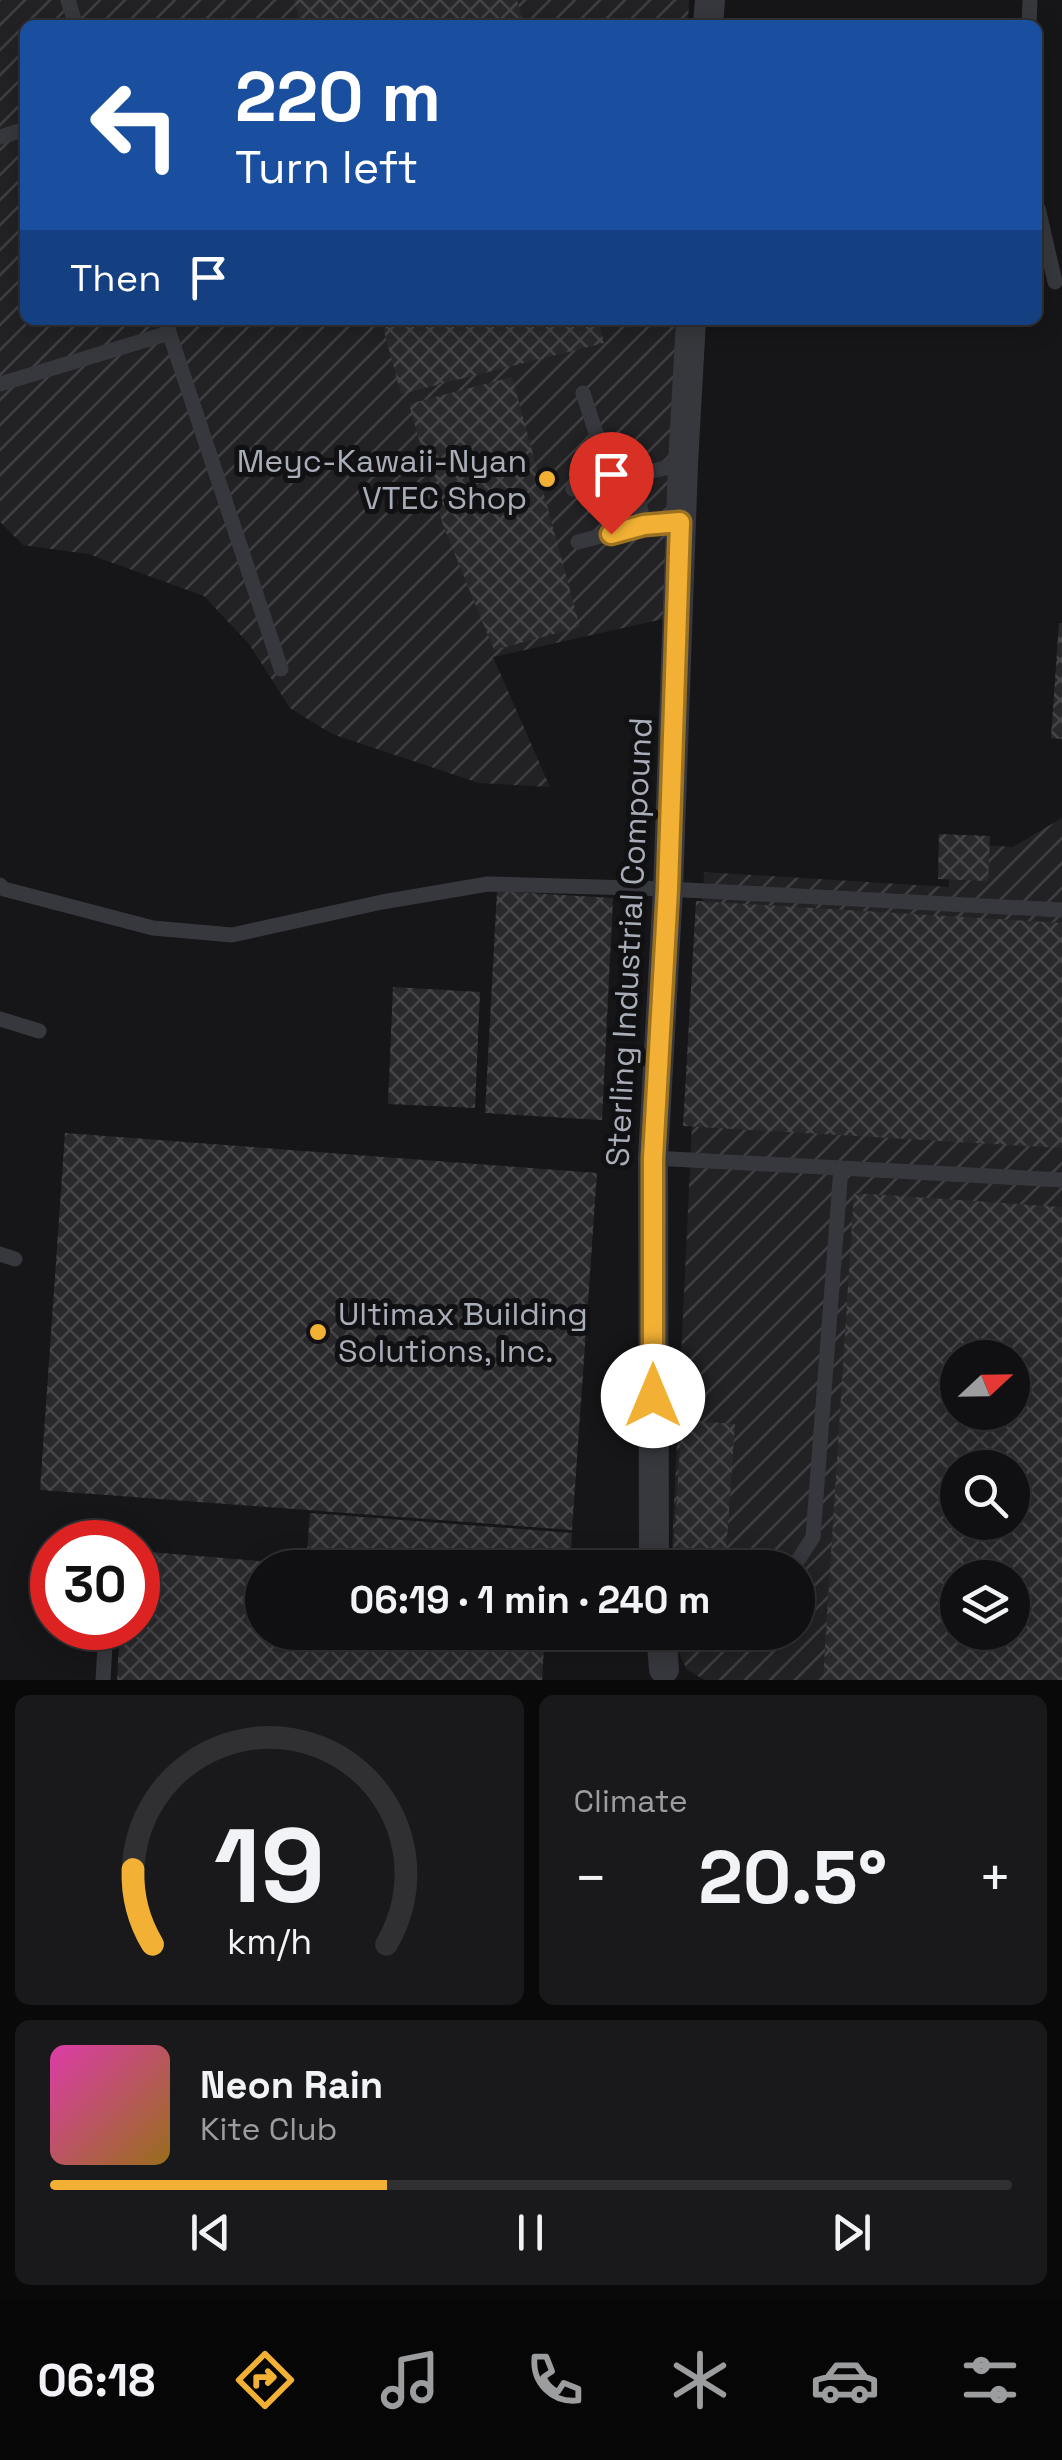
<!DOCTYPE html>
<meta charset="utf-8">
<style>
body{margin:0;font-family:"Space Grotesk",sans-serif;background:#19191b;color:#f1f3f6;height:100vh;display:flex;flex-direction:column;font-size:38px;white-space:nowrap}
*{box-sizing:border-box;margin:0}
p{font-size:32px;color:#9c9d9f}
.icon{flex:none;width:55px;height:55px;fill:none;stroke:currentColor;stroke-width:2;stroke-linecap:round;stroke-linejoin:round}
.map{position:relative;height:1680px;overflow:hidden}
.panel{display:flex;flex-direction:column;gap:15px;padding:15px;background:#09090a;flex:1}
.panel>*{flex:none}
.banner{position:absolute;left:20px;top:20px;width:1022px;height:305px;border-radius:15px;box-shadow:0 5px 25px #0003,0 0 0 2px #303032;background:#1a4fa0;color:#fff;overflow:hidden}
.needle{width:65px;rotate:68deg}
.fabs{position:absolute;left:940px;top:1340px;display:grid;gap:20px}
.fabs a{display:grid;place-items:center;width:90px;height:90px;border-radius:50%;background:#101012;box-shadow:0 5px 25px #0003,0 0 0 2px #303032;font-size:50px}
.speed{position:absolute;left:30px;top:1520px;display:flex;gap:20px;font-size:50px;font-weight:700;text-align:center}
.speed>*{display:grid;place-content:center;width:130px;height:130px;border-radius:50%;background:#101012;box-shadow:0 5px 25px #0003,0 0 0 2px #303032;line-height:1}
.speed .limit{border:15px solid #d22;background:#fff;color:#111}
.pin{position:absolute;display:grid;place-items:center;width:85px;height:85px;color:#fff;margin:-102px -42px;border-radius:50% 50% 50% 0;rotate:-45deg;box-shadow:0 0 10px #0007}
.pin .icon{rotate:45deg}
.me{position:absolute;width:110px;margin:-55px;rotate:0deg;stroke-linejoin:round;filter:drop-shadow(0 0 8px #0008)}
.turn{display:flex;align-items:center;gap:35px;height:210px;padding:0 50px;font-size:45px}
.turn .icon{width:130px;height:130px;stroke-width:2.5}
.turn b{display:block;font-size:70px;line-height:85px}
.then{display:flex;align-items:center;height:95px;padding:0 50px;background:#0003;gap:20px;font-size:38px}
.big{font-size:75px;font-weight:800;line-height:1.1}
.panel .card{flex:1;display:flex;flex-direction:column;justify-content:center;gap:15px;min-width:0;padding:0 35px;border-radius:15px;background:#19191b}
.panel .dial{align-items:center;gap:0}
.dial svg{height:260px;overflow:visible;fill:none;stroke:#303032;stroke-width:7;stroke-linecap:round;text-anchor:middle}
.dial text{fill:#f1f3f6;stroke:none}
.song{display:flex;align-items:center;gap:30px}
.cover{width:120px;height:120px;border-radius:15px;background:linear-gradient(135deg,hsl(320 70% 55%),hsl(40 70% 35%))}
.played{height:10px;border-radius:5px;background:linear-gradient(90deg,#f2b134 35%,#303032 35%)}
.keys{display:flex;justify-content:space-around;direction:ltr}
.heat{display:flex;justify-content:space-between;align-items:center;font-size:55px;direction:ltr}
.panel .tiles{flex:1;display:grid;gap:15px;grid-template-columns:1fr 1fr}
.card:last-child{grid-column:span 2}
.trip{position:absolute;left:245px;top:1550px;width:570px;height:100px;border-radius:50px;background:#101012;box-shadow:0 5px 25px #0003,0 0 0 2px #303032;font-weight:800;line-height:100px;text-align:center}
.tabs{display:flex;height:160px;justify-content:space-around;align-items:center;background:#060607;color:#9c9d9f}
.tabs .icon{width:70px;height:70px}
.tabs .active{color:#f2b134}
.tabs b{font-size:45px;color:#f1f3f6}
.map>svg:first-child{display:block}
</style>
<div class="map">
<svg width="1062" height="1680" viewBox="0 0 1062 1680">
<defs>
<pattern id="industrial-furrows" width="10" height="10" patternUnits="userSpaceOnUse" patternTransform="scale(2.5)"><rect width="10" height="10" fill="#222225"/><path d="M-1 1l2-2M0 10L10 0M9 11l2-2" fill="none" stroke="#3f3f43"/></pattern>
<pattern id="building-cross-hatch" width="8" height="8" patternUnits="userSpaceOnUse" patternTransform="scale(2.5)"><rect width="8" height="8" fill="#29292c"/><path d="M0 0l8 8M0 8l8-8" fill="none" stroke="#454548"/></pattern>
</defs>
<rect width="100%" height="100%" fill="#161618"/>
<!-- industrial -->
<path fill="url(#industrial-furrows)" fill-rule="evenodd" d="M0,0h689l-1,25h-663v295h651l-13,299 -170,38 57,130 -71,-4 -147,-49 -42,-26 -41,-64 -45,-48 -116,-42 -65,-9 -23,-23z
M1062,818v862h-357l-18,-10 -17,-37 128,-1v-64l-127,-1 33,-695 245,15v-44l64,4zM958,1358h54v54h-54zM958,1468h54v54h-54zM958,1578h54v54h-54z"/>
<!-- building -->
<path fill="url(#building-cross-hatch)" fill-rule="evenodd" d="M294,0h223l7,25h-223z
M381,320h217l6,23 -203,51z
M512,377l68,250 -86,23 -51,-125 -34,-121z
M1059,623h3v116l-11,-1z
M939,834l51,2 -2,45 -50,-2z
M497,891l116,7 -11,222 -117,-7z
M696,901l366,22v225l-379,-22z
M393,987l87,5 -5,116 -87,-4z
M65,1133l532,40 -25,357 -532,-40z
M854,1193l208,14v473h-239zM958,1358h54v54h-54zM958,1468h54v54h-54zM958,1578h54v54h-54z
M682,1420l53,4 -10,144h-53z
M310,1513l262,20 -2,35h-308v64h283l-3,48h-425l3,-52h18v-77l168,14z"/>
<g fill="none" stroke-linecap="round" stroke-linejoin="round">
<!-- service -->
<path stroke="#37383d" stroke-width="15" d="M68,0l8,25
M1029,25l1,-25
M0,137l25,-8
M1038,208l17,74
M165,320l116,349
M0,384l169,-51
M583,393l28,86
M633,474l11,51 37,-3
M573,489l110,-25
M578,542l66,-17
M0,885l4,4 149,39 79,7 150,-33 106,-18 180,5 394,21
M0,1019l39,12
M653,1158l409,22
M0,1254l15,5
M793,1568l20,-31 28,-369
M103,1680l3,-52"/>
<!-- minor -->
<path stroke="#37383d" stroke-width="30" d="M708,25l2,-25
M654,1568l-1,-410 15,-269 15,-425 8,-144
M661,1632l3,37"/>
</g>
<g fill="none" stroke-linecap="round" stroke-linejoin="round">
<defs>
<path id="route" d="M611,534l33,-9 36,-3 -12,367 -15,269v238"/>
</defs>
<!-- route casing -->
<use href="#route" stroke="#9d7322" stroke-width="25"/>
<!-- route -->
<use href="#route" stroke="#f2b134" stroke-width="18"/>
</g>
<!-- markers -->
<g fill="#f2b134" stroke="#111113" stroke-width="4">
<circle cx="547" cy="479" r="10"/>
<circle cx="318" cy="1332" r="10"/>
</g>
<g text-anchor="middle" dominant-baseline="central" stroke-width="10" stroke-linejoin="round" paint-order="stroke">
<!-- poi labels -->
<g font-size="32" fill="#a8adb8" stroke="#111113" text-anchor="end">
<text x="527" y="461">Meyc-Kawaii-Nyan<tspan x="527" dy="37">VTEC Shop</tspan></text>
<text x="338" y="1314" text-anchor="start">Ultimax Building<tspan x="338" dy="37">Solutions, Inc.</tspan></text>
</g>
<!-- street labels -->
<g font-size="32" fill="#a8adb8" stroke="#111113">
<text transform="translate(629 942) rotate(-87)">Sterling Industrial Compound</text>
</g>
</g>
</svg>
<div class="fabs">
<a><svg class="needle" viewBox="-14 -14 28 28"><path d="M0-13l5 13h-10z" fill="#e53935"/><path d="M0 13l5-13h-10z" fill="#9c9d9f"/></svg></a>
<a><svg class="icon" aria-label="search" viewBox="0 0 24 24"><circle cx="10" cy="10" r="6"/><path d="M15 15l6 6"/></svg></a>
<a><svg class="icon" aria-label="layers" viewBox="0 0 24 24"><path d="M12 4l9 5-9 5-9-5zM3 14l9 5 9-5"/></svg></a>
</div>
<div class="speed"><div class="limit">30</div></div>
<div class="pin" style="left:611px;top:534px;background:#d93025"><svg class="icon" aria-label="arrive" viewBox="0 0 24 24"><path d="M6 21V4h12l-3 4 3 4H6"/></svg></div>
<svg class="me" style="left:653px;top:1396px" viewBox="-20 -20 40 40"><circle r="19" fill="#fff"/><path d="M0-13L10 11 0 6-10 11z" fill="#f2b134"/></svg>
<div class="trip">06:19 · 1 min · 240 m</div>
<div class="banner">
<div class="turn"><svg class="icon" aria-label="left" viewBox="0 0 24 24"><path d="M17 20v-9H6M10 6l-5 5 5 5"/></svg><div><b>220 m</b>Turn left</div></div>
<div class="then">Then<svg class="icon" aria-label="arrive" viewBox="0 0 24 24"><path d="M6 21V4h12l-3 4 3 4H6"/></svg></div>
</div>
</div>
<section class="panel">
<div class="tiles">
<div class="card dial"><svg viewBox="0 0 100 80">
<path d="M14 69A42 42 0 1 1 86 69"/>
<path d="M14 69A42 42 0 0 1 8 46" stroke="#f2b134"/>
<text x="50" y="56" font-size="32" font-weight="700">19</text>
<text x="50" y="72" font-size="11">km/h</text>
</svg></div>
<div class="card"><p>Climate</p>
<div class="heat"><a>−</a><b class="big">20.5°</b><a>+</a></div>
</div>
<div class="card">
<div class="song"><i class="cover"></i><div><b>Neon Rain</b><p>Kite Club</p></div></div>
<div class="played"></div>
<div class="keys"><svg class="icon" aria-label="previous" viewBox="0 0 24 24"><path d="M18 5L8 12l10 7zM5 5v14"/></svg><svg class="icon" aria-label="pause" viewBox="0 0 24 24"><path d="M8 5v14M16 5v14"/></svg><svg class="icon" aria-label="next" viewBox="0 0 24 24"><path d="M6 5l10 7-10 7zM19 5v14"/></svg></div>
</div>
</div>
</section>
<nav class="tabs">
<b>06:18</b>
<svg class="icon active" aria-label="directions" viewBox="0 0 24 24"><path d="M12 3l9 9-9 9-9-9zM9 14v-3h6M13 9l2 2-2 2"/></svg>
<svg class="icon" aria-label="music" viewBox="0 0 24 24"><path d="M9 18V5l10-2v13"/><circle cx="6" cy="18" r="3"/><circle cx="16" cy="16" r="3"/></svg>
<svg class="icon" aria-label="phone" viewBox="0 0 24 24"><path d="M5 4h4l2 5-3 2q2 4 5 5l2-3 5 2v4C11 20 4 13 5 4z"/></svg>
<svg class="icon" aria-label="climate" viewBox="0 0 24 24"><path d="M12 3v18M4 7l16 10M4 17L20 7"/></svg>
<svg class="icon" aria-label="car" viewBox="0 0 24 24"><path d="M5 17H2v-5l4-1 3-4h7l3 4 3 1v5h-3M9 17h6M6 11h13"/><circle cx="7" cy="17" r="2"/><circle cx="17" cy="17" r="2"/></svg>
<svg class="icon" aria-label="filters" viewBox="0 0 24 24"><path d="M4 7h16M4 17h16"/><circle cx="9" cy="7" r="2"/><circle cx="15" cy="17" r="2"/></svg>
</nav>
